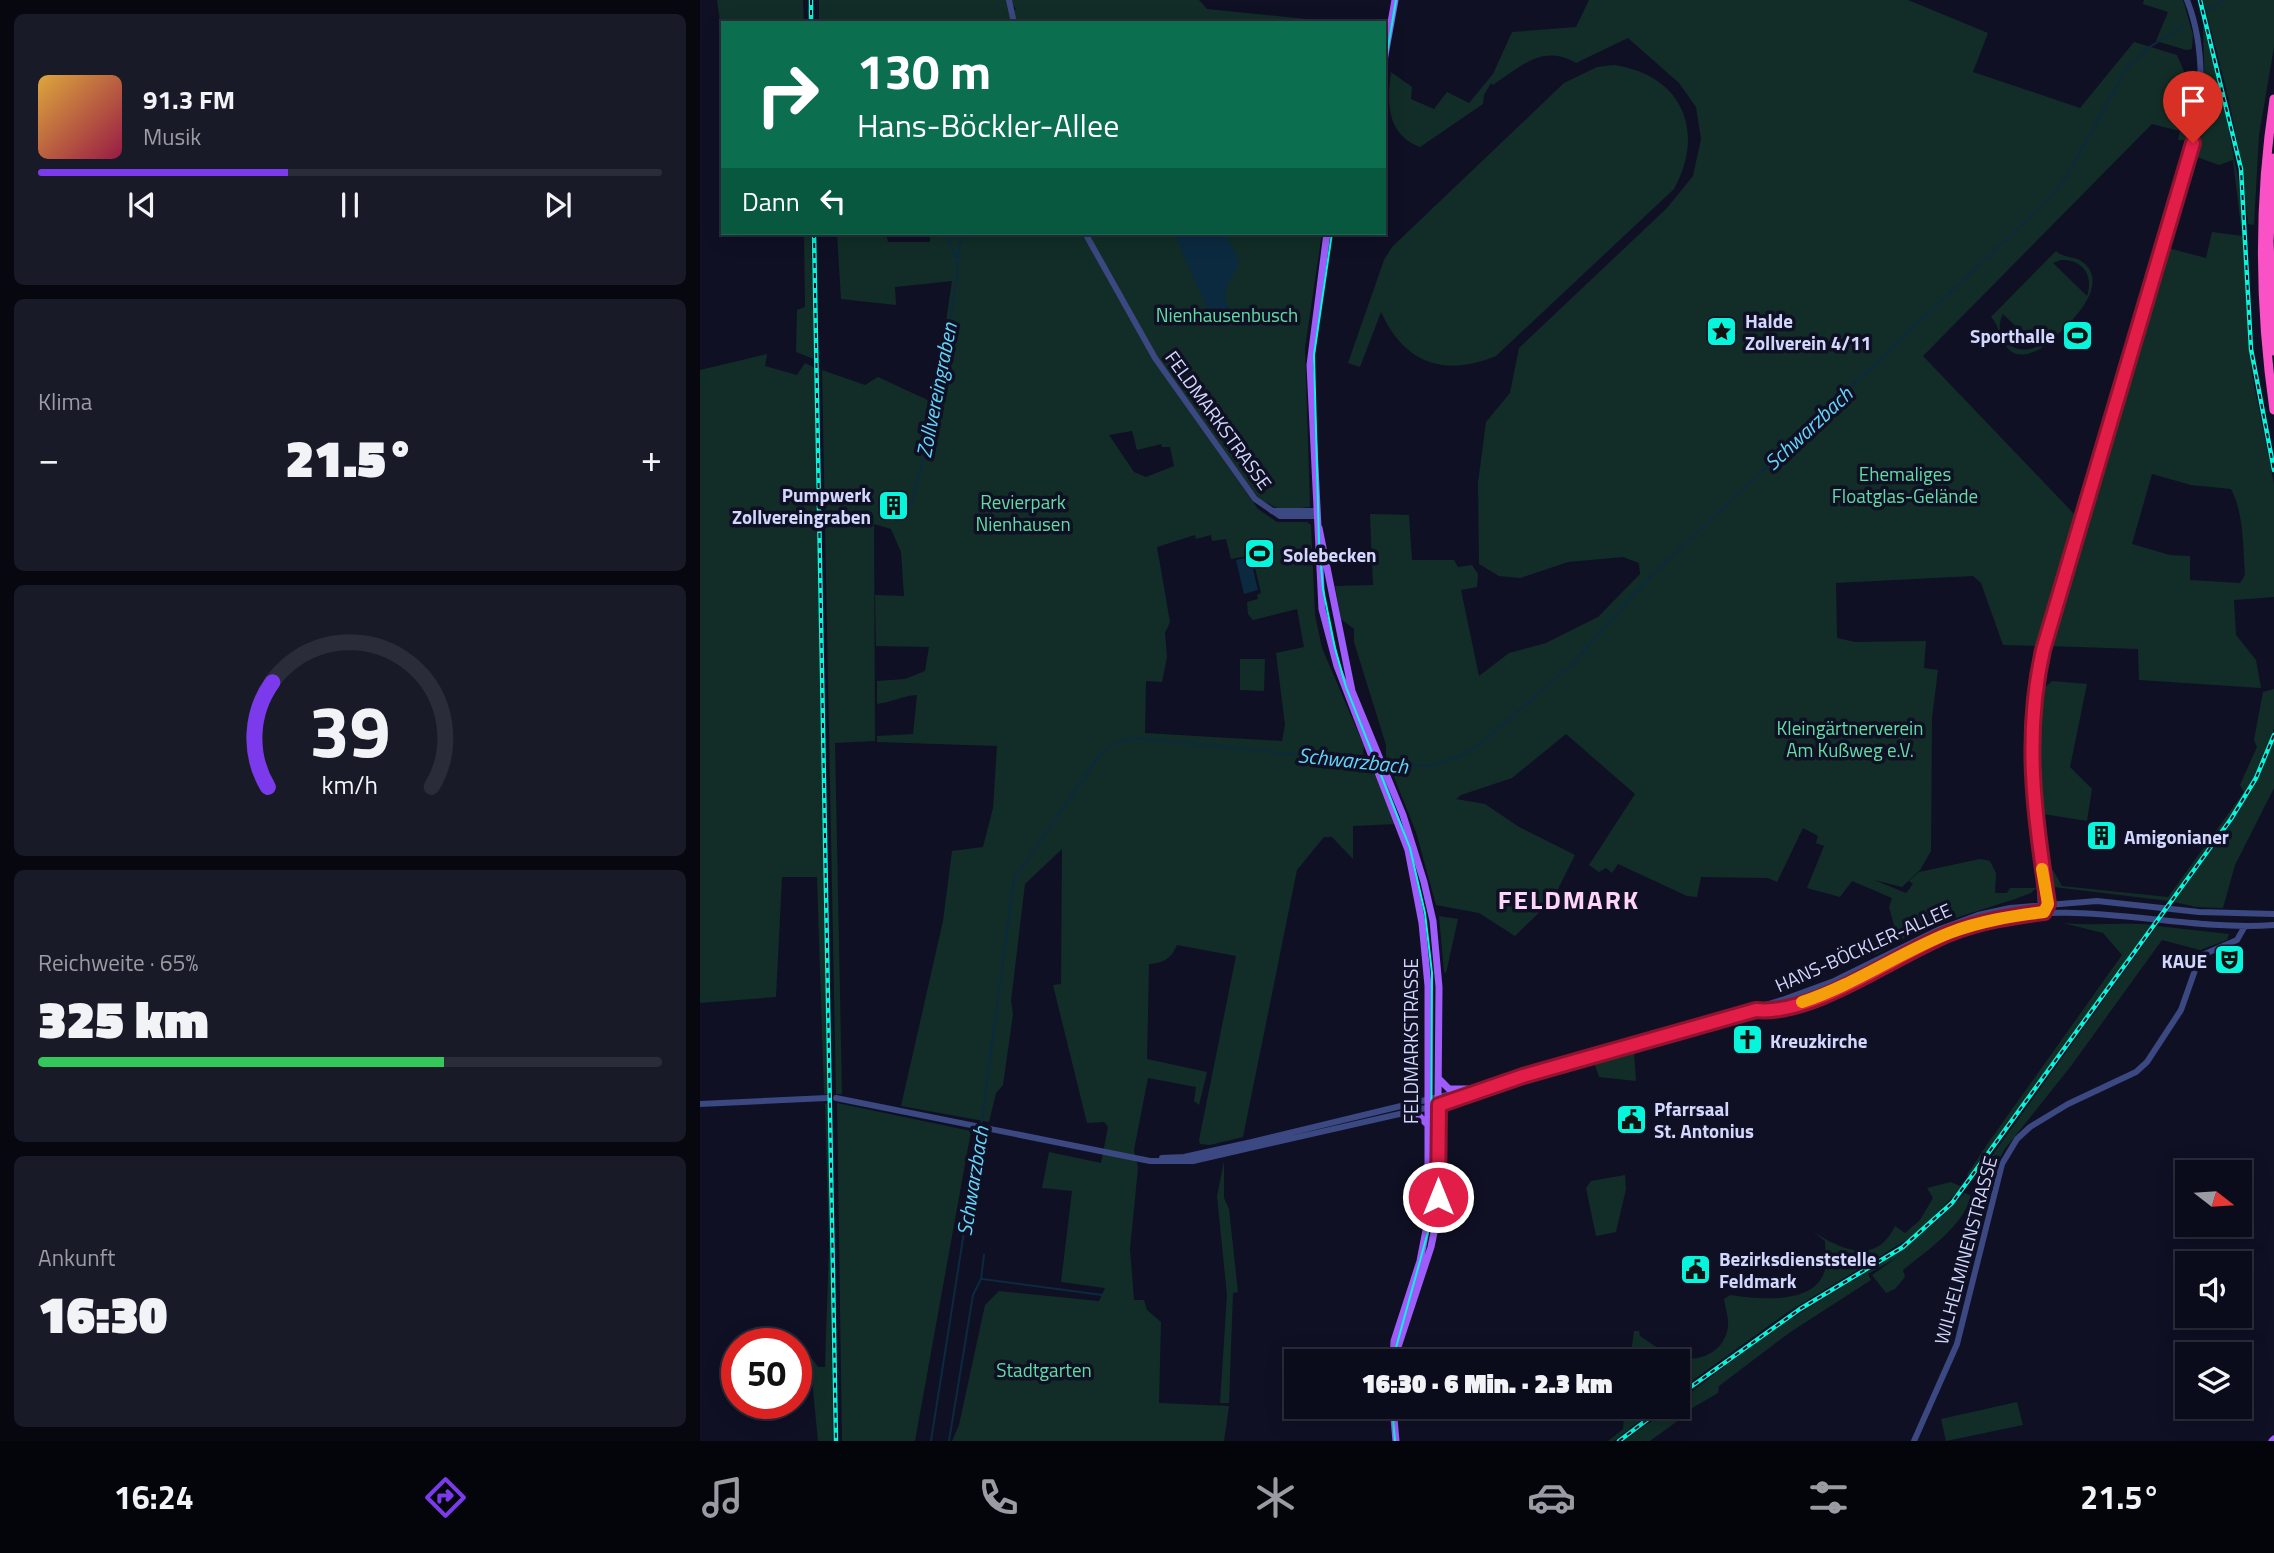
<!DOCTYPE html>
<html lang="de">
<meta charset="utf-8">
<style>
body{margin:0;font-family:"Titillium Web",sans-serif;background:#191a28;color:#f1f3f6;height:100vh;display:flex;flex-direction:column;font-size:26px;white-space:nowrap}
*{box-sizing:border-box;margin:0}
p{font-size:23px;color:#9a9ba3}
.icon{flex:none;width:38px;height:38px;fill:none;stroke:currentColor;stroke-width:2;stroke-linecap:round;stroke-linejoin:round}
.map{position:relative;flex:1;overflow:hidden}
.panel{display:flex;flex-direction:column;gap:14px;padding:14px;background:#06070f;width:700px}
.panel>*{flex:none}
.guide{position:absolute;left:21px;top:21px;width:665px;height:214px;border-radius:0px;box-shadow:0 4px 18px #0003,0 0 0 2px #2b2c3a;background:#0b6e4f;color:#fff;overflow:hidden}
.needle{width:46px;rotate:107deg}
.tools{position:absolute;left:1475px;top:1160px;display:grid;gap:14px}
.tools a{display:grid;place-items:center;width:77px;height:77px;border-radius:0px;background:#0b0c1b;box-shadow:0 4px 18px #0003,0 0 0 2px #2b2c3a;font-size:35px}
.speed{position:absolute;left:21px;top:1328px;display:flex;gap:14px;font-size:35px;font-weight:700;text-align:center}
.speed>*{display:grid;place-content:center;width:91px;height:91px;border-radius:50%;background:#0b0c1b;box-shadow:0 4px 18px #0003,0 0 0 2px #2b2c3a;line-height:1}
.speed .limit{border:10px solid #d22;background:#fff;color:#111}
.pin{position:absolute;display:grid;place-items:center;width:60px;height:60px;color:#fff;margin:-72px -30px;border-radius:50% 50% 50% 0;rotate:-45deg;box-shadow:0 0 7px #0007}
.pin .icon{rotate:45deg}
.me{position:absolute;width:77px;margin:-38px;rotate:0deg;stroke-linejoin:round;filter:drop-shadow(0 0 5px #0008)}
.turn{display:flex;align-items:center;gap:24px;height:147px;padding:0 21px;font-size:32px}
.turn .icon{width:91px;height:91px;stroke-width:2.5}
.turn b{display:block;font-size:49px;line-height:60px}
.then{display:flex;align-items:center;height:66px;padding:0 21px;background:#0003;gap:14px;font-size:26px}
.big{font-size:52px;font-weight:800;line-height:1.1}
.panel .tile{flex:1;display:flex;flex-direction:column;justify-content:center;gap:10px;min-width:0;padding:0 24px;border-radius:10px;background:#191a28}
.panel .dial{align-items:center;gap:0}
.dial svg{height:182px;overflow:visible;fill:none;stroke:#2b2c3a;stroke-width:7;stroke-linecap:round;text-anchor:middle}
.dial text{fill:#f1f3f6;stroke:none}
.song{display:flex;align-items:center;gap:21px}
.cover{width:84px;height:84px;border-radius:10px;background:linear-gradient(135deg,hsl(40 70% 55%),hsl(340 70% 35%))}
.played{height:7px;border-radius:4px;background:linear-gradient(90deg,#7c3aed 40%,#2b2c3a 40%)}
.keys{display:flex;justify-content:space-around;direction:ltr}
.heat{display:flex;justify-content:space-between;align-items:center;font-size:38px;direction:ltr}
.charge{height:10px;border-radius:5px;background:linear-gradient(90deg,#34c759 65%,#2b2c3a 0)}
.trip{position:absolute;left:584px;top:1349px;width:406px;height:70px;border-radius:0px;background:#0b0c1b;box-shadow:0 4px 18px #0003,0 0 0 2px #2b2c3a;font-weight:800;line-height:70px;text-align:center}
.dock{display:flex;height:112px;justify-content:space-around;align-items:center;background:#04050b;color:#9a9ba3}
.dock .icon{width:49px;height:49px}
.dock .active{color:#7c3aed}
.dock b{font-size:32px;color:#f1f3f6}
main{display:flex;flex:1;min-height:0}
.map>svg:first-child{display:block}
</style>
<main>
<section class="panel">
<div class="tile">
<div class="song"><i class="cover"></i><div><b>91.3 FM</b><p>Musik</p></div></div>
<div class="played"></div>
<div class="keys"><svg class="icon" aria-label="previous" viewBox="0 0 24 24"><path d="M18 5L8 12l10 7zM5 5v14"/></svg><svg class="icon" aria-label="pause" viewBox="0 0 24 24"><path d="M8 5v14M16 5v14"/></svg><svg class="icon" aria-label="next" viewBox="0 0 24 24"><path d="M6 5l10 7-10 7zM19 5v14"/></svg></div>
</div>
<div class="tile"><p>Klima</p>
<div class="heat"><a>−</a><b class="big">21.5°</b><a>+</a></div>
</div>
<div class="tile dial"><svg viewBox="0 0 100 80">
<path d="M14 69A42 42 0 1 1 86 69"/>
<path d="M14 69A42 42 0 0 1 16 23" stroke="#7c3aed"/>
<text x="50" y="56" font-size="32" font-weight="700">39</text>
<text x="50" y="72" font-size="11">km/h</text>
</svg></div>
<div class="tile"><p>Reichweite · 65%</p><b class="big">325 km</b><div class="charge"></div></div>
<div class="tile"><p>Ankunft</p><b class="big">16:30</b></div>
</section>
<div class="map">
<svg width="1574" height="1441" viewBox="0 0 1574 1441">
<rect width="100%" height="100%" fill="#0f1024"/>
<!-- green -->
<path fill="#122d27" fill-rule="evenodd" d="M17,0h86l1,23h-81v20z
M119,0h188l3,9 6,1 -5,-10h188l8,9 129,13 -517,1z
M889,0h319l80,33 -15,39 107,36 54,-66 43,13 19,44 -6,41h-12l2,-9 -28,-7 -229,232 154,161 -37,129 -37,-1 -22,-62 -8,-7 -137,7 1,55 18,4 71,-1 -2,27 14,2 -6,48 -1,133 -11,19 -18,17 -28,-7 32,13 7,-9 -4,-3 10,-9 61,-13 10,2 6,12 -1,20h12l3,-5h26l-5,5 -16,6 -97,31 -43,25 7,-19 13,-7 -6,-22 3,-9 -40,-17 -12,16 -33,-9 17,-42 -8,-3 2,-7 -15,-8 -26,54 -9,-4 -67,-1 -4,20 -10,-1 -69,-32 -6,9 -6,-5 -7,4 -10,-7 46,-71 -69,-60 -54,44 -51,17 -5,4 29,5 34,23 56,28 -22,44 -38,37 -36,-23 -43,-8 -20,-73 -30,-75v-12l-32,-103v-13l-13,-10 -6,-33 38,-1 -3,-71 39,1 3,45h42l4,7 14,-2 6,9 -1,13 -16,3 18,86 30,-23 37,-10 52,-26 42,-43 -1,-11 -16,-6 -55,5 -48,16 -21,-2 -20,-12 -1,-81 8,-61 24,-29 9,-45 148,-140 26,-32 8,-37 -5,-32 -17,-24 -51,-45 -52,25c-33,-20 -56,4 -83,22l-2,-2 -7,12 -1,9 -63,43c-34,-13 -33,-45 -29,-75l21,15 -1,12 23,10 13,-17 22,11 24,-29 19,-42 64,-5z
M1444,0h39l10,35 -1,14 -6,1 -30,-9 12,-29 -25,-8z
M1503,0h71v47l-15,88 -5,90 -6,-1c-5,-77 -25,-149 -45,-224z
M1503,24l20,76 18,95 11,180 22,109v113l-40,3 2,35 20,25 5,28 -122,-8 -1,-31 -89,-3 116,-377 3,-21 38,10 6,-26 30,4 -9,-76 -14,5 -25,-9 11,-55zM1452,474l39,11 40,4c13,24 12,59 14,86l-5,8 -50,-3v-24l-20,-1 -38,-11z
M914,65c68,10 92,66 60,124l-178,167c-52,21 -91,8 -115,-44l-21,55 -12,-4 36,-103 8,-13 172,-164 33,-16z
M104,233h7l3,126 -18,-7 1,-42 8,-3z
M137,233h49l2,9h42v-9h392l-17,115 5,159 -29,3 -22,-11 -104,-137 103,147 19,13h30l4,3 4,90 7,33 42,98 -1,7 9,20 4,1 20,50 -43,2v33l-21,-22h-8l-27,33 -54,267 -33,8 -10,-1 -1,-4 37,-184 -59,-11c-6,14 -14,18 -28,19l-2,95 60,13 -8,33 -5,-4 2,-14 -48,-9 -14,72 4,18 -8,81 4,51h10l3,10 14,12 -2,81 70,3 -5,35h-272l7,-16 26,-120 14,-14 100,10 6,-13 -44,-6 11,-91 -30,-3 7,-36 52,11 7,-36 -4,-5 -17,1 -34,-138 8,-1 1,-135 -37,35 -14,117 2,13 -10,71 -7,8 -7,29 -88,-16 42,-185 9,-70 31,-4 10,-39 4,-62 -120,-4v-6l36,-2 4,-39c-15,1 -25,7 -40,9v-23l28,-2 20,-8 4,-24 -53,-1 -1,-51 29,1 -3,-44 -10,-23 -17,-5v-4l1,221 -40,2 7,351h-6l-14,-724 43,15 13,-8 56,26 18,-122 -57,6 1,18 -55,-6zM432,431l5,19 24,-6 1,3h8l4,19 -28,11 -12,-5 -25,-37zM495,535l1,4 15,-4 1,6 14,-2 5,20 21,-4 9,38 -4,2 1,4 -11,3 1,12 5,6 44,-11 7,38 -28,6 9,72 -3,16 -137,-8 1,-52 16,1 5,-25 -2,-24 5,-11 -13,-75z
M1356,251c8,8 20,4 29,13 27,26 -25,70 -45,85 -40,20 -36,-20 -49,-32zM1361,260c22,-1 33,16 26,36l-34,-33zM1303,314l33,32v1c-22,10 -45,-11 -33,-33z
M67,354l-2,12 32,9 8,-12 10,5 13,726h-4l-7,-217h-35l-6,120 -76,6v-633z
M540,659h25l-1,32 -24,-1z
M1352,681l35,3 -17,83 22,22 -5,32 -44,-7 -5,-78 3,-45z
M1574,689c0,12 0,26 0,38 -6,50 -74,133 -105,174l-115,-14 -6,-17h5l9,16 106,11 76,-105 -4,-7 17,-38 -3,-7 9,-48z
M1574,741v47l-39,77 -12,43 -27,-1 -22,-5 65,-90z
M739,916l19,3 -12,54 -2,-1z
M1363,923c31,3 60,-1 89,2l-182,252 -3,-2 19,-29 136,-191 -19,-22z
M1457,926l72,8 -2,6 -27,10 -38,-10 -91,126 -67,84 -14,28h-14z
M934,1052l2,29 -37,-4 -4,-12z
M128,1103l5,338h-15l-7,-71 -7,-5 -8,1v-16l9,-1 13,18h7l4,-121 -4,-142z
M137,1103l134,28 -56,310h-73z
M524,1161v37l5,11 9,83 -5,1 -4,110h-9l7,-108 -10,-99z
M925,1175l1,14 -10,43 -20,4 -10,-48 5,-7z
M1251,1182l11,5 -44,46 -130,79 -110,79v-29l-48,-1 4,-30h5l1,5c10,6 22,16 33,20 23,8 52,-2 55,-30 1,-8 -3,-19 -4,-27l6,-4c27,4 85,11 95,-25 2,-8 0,-20 0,-29l-14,-11c28,19 65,37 84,-4l10,7 15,-13 13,-22 -6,-10z
M1265,1193l6,3c-8,31 -45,55 -68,74l2,7 -10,12 -9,4 -14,-18 24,-17 -28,16 3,6 -82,53 -70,53 -1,7 -36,21 1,3 -33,24h-26l47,-34h7v-5c39,-29 77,-60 118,-86 60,-39 121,-69 169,-123z
M1317,1402l6,23 -77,16 -5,-22z
M925,1407h32l-43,34h-6l15,-12z"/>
<!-- water -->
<path fill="#0b2a40" d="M474,233h51l15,30c-12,23 -21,25 -8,54l-13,6 -6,-1z
M550,557l8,33 -14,4 -8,-34z"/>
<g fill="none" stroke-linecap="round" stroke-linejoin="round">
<!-- stream -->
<path stroke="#0b2a40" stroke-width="2" d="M1507,11l17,-11
M258,259l3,-26
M199,509l6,1 7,-8 25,-95 21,-137 -2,-13 -10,-24
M684,763l45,3 30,-9 23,-14 91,-80 73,-82 403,-382 19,-25 58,-105 22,-21 37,-23
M281,1125l33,-246 88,-127 18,-11 17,-3 234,24
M282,1279l120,16
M231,1441l49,-310
M249,1441l24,-146 8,-16 3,-24"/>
<!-- minor -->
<path stroke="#3b4881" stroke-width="6" d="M309,0l5,23
M385,233l70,125 100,141 25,17h36
M572,511h44
M1337,850l4,58
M1344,912l4,-8c-12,-91 -26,-162 -5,-254l155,-531c5,-40 4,-81 -11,-119
M1058,1010c60,6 158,-70 221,-87 98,-27 196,9 295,2
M136,1098l314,63h43l246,-56 62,-22 281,-83 52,-19 106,-52 38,-14 32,-7 87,-7 102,11 75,2
M0,1104l127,-6
M462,1158l22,-1 68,-15 240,-58
M1214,1441l43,-97 45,-180 15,-25 13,-12 38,-23 68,-32 11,-10 34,-52 19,-54 37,-16 8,-14"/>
<!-- major -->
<path stroke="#9e5dfa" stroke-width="7" d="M684,61l11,-61
M627,233l-17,132 12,244 15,57 71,184 14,73 6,63v234l-8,41 -26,80 -1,21
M619,528l33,163 51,124 21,67 9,39 6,66 -2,231 -6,29 -37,112
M739,1079l10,10h18
M707,1112l12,4 7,7
M693,1407l3,34
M1572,1441l2,-2"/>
<!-- highway -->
<path stroke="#fa52c6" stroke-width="9" d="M1574,99c-16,104 -15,207 0,311
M1574,158l-5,83 5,110"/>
<!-- tram -->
<path stroke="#07f6db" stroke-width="2" d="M684,71l12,-71
M632,233l-18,122 5,187 4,47 12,59 11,39 64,161 15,65 7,60 -1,248 -39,141
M692,1407l3,34"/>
<defs>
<path id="rail" d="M111,0v23
M1500,0l41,169 10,180 23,121
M114,233l22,1208
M978,1396l122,-87 103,-62 49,-44 279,-384 25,-41 18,-43
M919,1441l45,-34"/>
</defs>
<!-- rail casing -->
<use href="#rail" stroke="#07f6db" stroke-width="4.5"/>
<!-- rail -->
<use href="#rail" stroke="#0f1024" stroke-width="2" stroke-dasharray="5" stroke-linecap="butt"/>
</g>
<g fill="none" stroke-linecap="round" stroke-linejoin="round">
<defs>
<path id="route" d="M738,1197l1,-92 84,-29 233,-66c58,6 140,-56 194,-77 31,-12 62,-17 94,-21l4,-8c-13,-89 -25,-165 -5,-254l150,-507"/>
</defs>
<!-- route casing -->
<use href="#route" stroke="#92132f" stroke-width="18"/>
<!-- route -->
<use href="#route" stroke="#e11d48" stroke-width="12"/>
<!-- slow -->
<path stroke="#f59e0b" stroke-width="12" d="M1102,1002c52,-17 97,-49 147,-69 31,-12 63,-17 95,-21l4,-8 -6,-35"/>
</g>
<!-- icons -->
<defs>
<symbol id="sight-square" viewBox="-11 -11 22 22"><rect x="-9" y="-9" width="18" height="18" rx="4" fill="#07f6db" stroke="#0f1024"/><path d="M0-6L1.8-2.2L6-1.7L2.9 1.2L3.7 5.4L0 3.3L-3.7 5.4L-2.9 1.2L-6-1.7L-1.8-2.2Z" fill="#111"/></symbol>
<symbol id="stadium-square" viewBox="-11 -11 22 22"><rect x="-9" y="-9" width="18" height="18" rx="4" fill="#07f6db" stroke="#0f1024"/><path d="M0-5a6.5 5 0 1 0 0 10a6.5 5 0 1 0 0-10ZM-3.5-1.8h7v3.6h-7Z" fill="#111"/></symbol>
<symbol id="building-square" viewBox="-11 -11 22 22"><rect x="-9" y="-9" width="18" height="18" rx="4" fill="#07f6db" stroke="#0f1024"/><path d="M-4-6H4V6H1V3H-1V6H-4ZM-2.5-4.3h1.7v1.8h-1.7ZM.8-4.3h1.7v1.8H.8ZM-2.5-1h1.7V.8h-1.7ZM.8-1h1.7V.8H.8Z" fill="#111"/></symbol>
<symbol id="theatre-square" viewBox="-11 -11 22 22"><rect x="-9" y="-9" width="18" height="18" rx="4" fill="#07f6db" stroke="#0f1024"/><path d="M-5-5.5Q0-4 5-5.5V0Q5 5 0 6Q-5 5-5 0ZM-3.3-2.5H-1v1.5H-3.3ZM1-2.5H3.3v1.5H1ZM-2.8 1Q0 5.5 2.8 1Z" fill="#111"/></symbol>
<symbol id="church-square" viewBox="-11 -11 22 22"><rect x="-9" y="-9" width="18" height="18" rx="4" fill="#07f6db" stroke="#0f1024"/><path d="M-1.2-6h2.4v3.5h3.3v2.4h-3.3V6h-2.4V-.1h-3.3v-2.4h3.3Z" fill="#111"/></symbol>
<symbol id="civic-square" viewBox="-11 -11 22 22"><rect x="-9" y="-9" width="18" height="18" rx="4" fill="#07f6db" stroke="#0f1024"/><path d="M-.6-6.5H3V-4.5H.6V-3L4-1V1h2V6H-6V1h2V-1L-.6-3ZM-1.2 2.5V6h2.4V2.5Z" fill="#111"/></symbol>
</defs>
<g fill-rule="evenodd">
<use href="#sight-square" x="1004" y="314" width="35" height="35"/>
<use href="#stadium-square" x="1360" y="318" width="35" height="35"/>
<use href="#building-square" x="176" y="488" width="35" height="35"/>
<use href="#stadium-square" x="542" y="536" width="35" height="35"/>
<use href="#building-square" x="1384" y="818" width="35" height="35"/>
<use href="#theatre-square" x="1512" y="942" width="35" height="35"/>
<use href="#church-square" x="1030" y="1022" width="35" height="35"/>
<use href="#civic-square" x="914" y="1102" width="35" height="35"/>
<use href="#civic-square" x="978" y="1252" width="35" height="35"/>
</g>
<g text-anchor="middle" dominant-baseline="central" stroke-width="7" stroke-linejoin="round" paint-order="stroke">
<!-- park labels -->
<g font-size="19" fill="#61dca3" stroke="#0f1024">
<text x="527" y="314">Nienhausenbusch</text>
<text x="1205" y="473">Ehemaliges<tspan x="1205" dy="22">Floatglas-Gelände</tspan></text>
<text x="323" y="501">Revierpark<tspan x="323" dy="22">Nienhausen</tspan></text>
<text x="1150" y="727">Kleingärtnerverein<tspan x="1150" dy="22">Am Kußweg e.V.</tspan></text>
<text x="344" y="1369">Stadtgarten</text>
</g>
<!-- poi labels -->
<g font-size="19" font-weight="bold" fill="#d3d7fe" stroke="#0f1024" text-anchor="start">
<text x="1045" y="320">Halde<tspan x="1045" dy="22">Zollverein 4/11</tspan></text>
<text x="1355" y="335" text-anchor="end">Sporthalle</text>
<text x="171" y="494" text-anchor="end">Pumpwerk<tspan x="171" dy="22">Zollvereingraben</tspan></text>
<text x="583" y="554">Solebecken</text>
<text x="1424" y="836">Amigonianer</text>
<text x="1507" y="960" text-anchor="end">KAUE</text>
<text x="1070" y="1040">Kreuzkirche</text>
<text x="954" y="1108">Pfarrsaal<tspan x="954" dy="22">St. Antonius</tspan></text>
<text x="1019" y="1258">Bezirksdienststelle<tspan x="1019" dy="22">Feldmark</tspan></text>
</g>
<!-- street labels -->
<g font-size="19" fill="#d3d7fe" stroke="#0f1024">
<text transform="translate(519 420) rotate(54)">FELDMARKSTRASSE</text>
<text transform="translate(1163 947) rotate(-24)">HANS-BÖCKLER-ALLEE</text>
<text transform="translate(710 1041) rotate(-90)">FELDMARKSTRASSE</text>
<text transform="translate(1265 1250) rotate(-75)">WILHELMINENSTRASSE</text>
</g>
<!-- water labels -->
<g font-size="21" font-style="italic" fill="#64d5fb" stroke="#0f1024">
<text transform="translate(236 390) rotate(-79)">Zollvereingraben</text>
<text transform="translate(1108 428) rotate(-43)">Schwarzbach</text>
<text transform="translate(653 760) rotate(6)">Schwarzbach</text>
<text transform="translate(272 1181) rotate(-81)">Schwarzbach</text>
</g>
<!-- district labels -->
<g font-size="26" font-weight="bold" letter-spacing="2" fill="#fed5f8" stroke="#0f1024">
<text x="869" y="899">FELDMARK</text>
</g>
</g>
</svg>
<div class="tools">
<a><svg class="needle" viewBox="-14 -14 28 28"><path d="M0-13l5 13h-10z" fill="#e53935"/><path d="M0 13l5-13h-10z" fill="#9a9ba3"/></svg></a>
<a><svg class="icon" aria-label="sound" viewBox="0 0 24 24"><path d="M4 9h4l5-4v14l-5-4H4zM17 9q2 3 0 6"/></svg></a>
<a><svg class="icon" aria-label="layers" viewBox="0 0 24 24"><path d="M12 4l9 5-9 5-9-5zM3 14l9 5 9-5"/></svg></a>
</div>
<div class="speed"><div class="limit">50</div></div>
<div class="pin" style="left:1493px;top:143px;background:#d93025"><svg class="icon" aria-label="arrive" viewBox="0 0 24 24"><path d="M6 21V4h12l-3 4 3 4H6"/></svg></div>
<svg class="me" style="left:738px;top:1197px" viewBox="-20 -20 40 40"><circle r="17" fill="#e11d48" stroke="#fff" stroke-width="3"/><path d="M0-11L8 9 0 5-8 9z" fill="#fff"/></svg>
<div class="trip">16:30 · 6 Min. · 2.3 km</div>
<div class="guide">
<div class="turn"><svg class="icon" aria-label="right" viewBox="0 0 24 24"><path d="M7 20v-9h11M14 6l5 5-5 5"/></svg><div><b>130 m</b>Hans-Böckler-Allee</div></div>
<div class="then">Dann<svg class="icon" aria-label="left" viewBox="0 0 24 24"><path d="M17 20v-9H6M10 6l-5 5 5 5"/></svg></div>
</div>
</div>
</main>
<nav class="dock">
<b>16:24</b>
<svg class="icon active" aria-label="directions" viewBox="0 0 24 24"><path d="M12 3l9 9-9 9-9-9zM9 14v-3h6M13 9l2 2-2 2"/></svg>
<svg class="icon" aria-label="music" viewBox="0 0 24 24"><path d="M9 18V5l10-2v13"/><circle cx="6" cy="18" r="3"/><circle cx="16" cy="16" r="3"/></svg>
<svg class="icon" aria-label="phone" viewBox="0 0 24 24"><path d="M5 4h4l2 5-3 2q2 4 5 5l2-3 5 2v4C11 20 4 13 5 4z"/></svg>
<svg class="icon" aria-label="climate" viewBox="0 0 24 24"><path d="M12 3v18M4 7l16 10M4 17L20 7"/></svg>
<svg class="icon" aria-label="car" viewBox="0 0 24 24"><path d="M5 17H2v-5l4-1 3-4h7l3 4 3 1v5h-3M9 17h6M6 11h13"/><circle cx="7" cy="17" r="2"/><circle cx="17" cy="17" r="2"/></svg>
<svg class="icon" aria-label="filters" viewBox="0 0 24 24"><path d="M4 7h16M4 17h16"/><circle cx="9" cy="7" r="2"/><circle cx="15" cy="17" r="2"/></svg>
<b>21.5°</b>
</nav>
